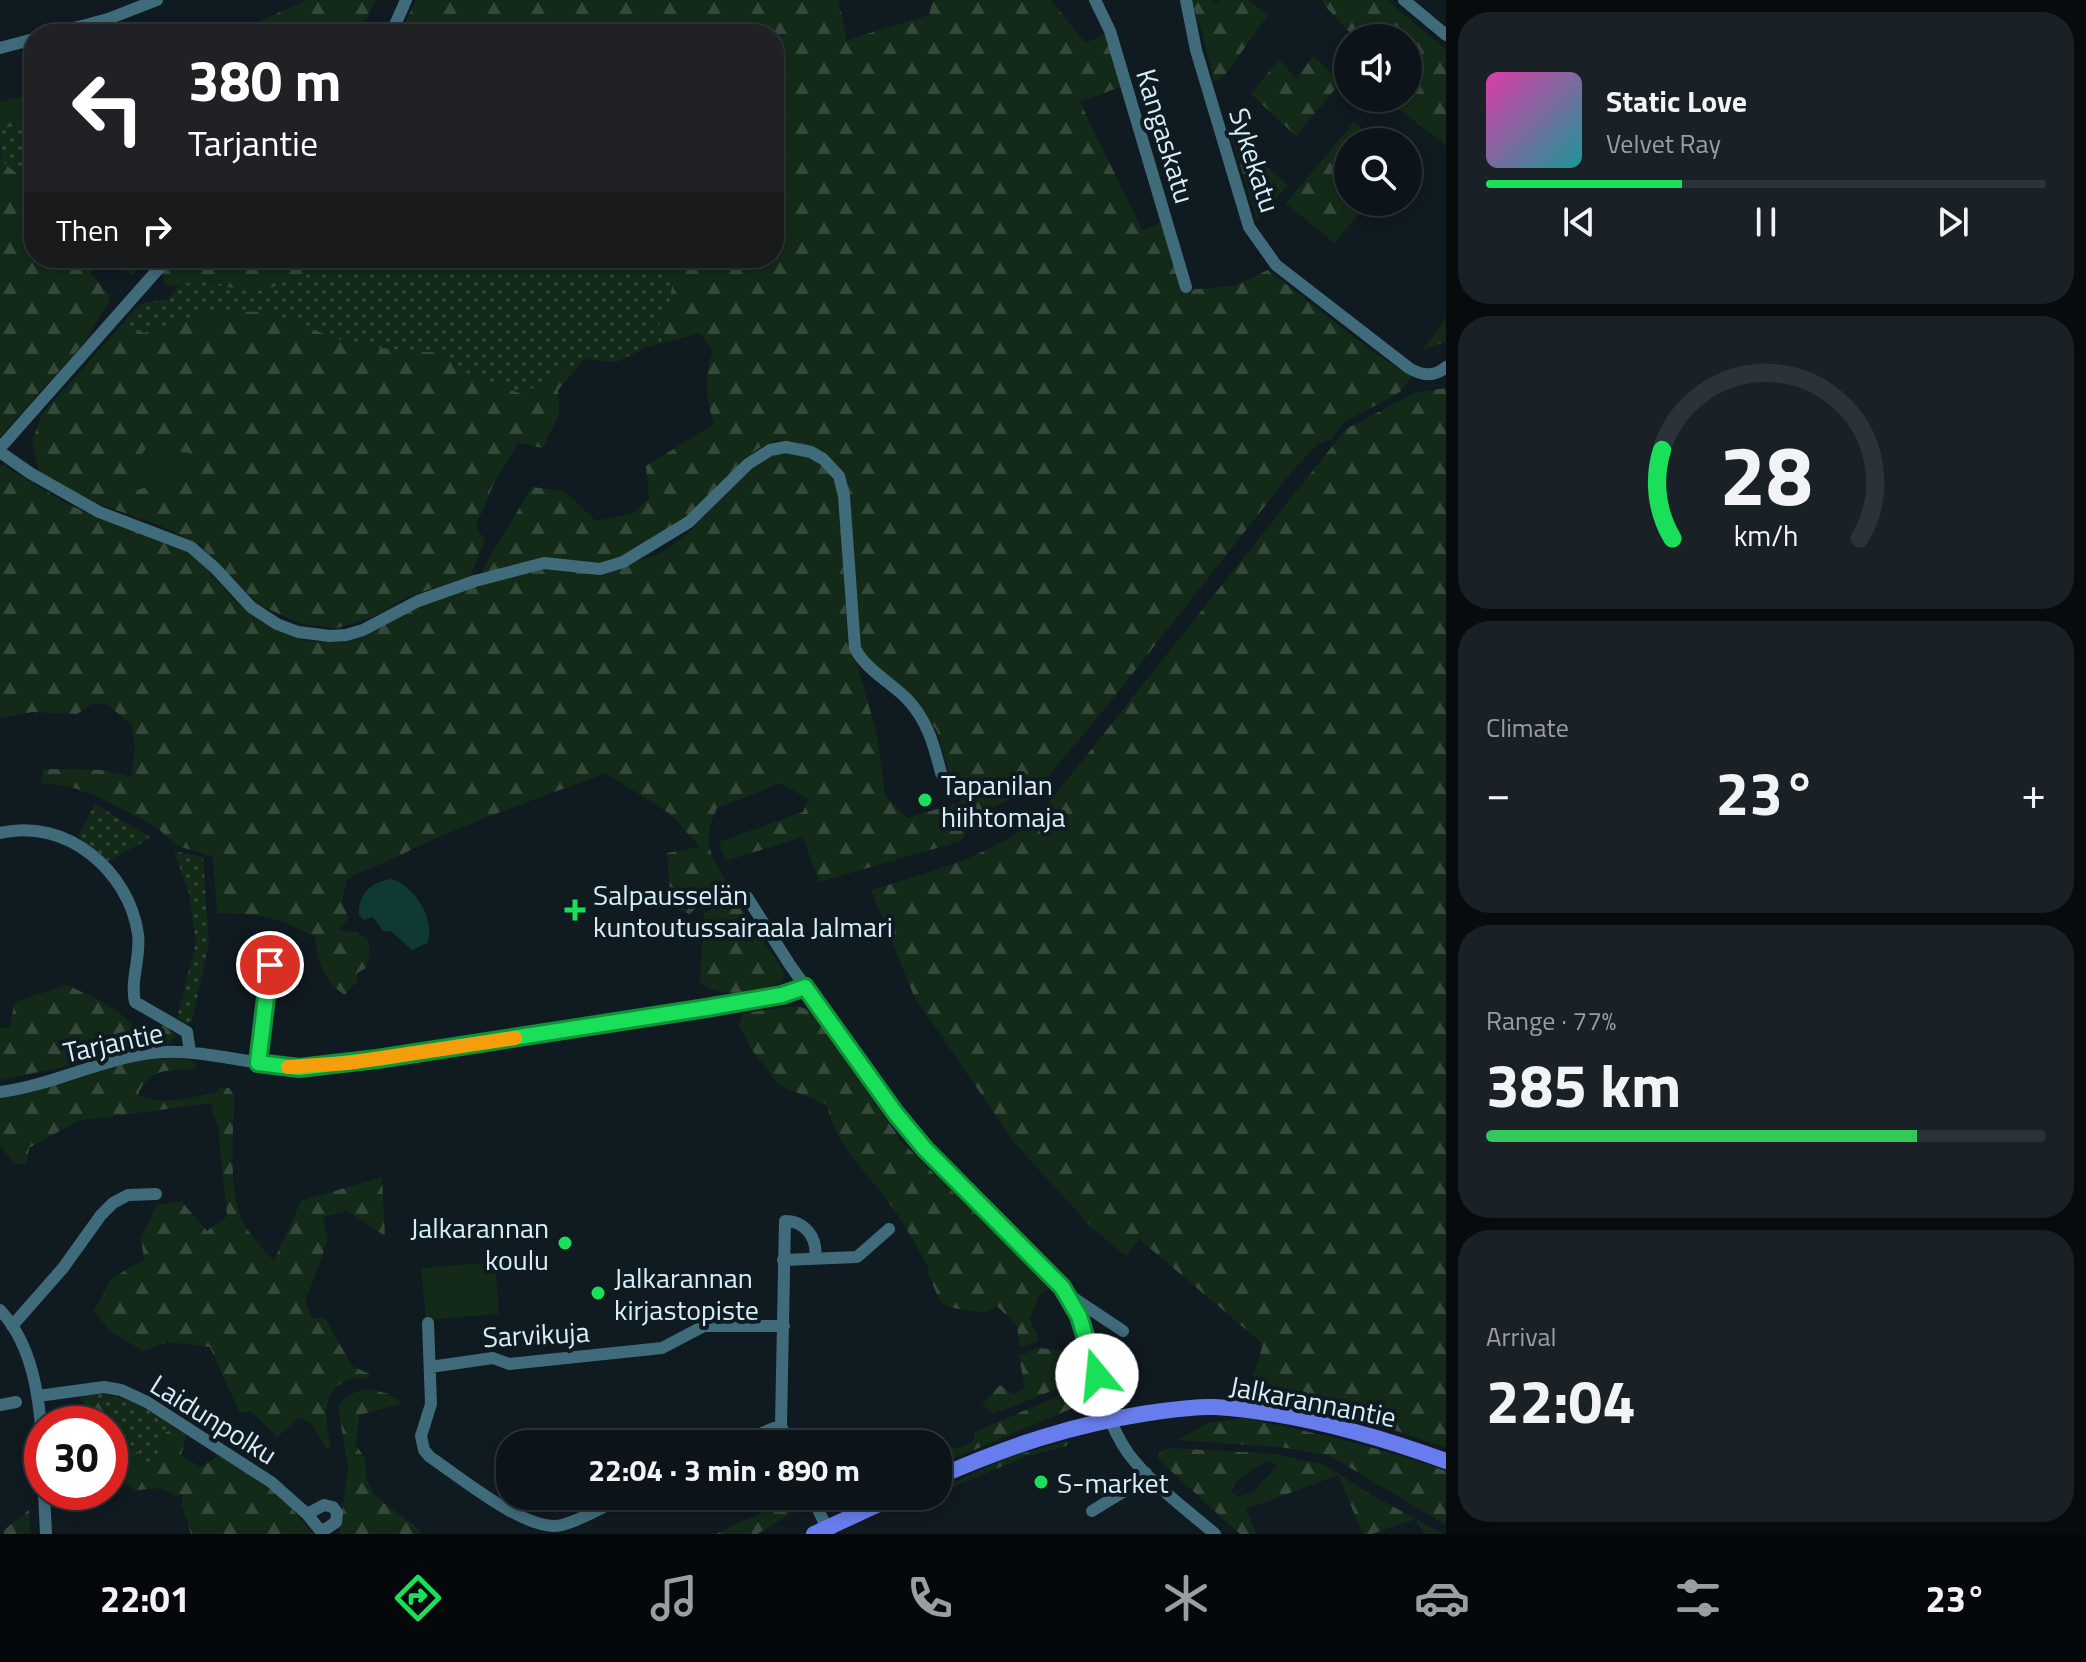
<!DOCTYPE html>
<meta charset="utf-8">
<style>
body{margin:0;font-family:"Titillium Web",sans-serif;background:#1a2126;color:#f1f3f6;height:100vh;display:flex;flex-direction:column;font-size:30px;white-space:nowrap}
*{box-sizing:border-box;margin:0}
p{font-size:26px;color:#9a9ea2}
.icon{flex:none;width:44px;height:44px;fill:none;stroke:currentColor;stroke-width:2;stroke-linecap:round;stroke-linejoin:round}
.map{position:relative;flex:1;overflow:hidden}
.drawer{display:flex;flex-direction:column;gap:12px;padding:12px;background:#070b0e;width:640px}
.drawer>*{flex:none}
.top-card{position:absolute;left:24px;top:24px;width:760px;height:244px;border-radius:32px;box-shadow:0 4px 12px #0003,0 0 0 2px #2c3338;background:#202124;color:#fff;overflow:hidden}
.controls{position:absolute;left:1334px;top:24px;display:grid;gap:16px}
.controls a{display:grid;place-items:center;width:88px;height:88px;border-radius:50%;background:#0c1419;box-shadow:0 4px 12px #0003,0 0 0 2px #2c3338;font-size:40px}
.speed{position:absolute;left:24px;top:1406px;display:flex;gap:16px;font-size:40px;font-weight:700;text-align:center}
.speed>*{display:grid;place-content:center;width:104px;height:104px;border-radius:50%;background:#0c1419;box-shadow:0 4px 12px #0003,0 0 0 2px #2c3338;line-height:1}
.speed .limit{border:12px solid #d22;background:#fff;color:#111}
.pin{position:absolute;display:grid;place-items:center;width:68px;height:68px;color:#fff;margin:-34px;border:4px solid #fff;border-radius:50%;box-shadow:0 2px 8px #0007}
.me{position:absolute;width:88px;margin:-44px;rotate:343deg;stroke-linejoin:round;filter:drop-shadow(0 0 6px #0008)}
.turn{display:flex;align-items:center;gap:28px;height:168px;padding:0 32px;font-size:36px}
.turn .icon{width:104px;height:104px;stroke-width:2.5}
.turn b{display:block;font-size:56px;line-height:68px}
.then{display:flex;align-items:center;height:76px;padding:0 32px;background:#0003;gap:16px;font-size:30px}
.big{font-size:60px;font-weight:700;line-height:1.1}
.drawer .card{flex:1;display:flex;flex-direction:column;justify-content:center;gap:12px;min-width:0;padding:0 28px;border-radius:32px;background:#1a2126}
.drawer .dial{align-items:center;gap:0}
.dial svg{height:208px;overflow:visible;fill:none;stroke:#2c3338;stroke-width:7;stroke-linecap:round;text-anchor:middle}
.dial text{fill:#f1f3f6;stroke:none}
.song{display:flex;align-items:center;gap:24px}
.cover{width:96px;height:96px;border-radius:12px;background:linear-gradient(135deg,hsl(320 70% 55%),hsl(180 70% 35%))}
.played{height:8px;border-radius:4px;background:linear-gradient(90deg,#1ae059 35%,#2c3338 35%)}
.keys{display:flex;justify-content:space-around;direction:ltr}
.heat{display:flex;justify-content:space-between;align-items:center;font-size:44px;direction:ltr}
.charge{height:12px;border-radius:6px;background:linear-gradient(90deg,#34c759 77%,#2c3338 0)}
.trip{position:absolute;left:496px;top:1430px;width:456px;height:80px;border-radius:32px;background:#0c1419;box-shadow:0 4px 12px #0003,0 0 0 2px #2c3338;font-weight:700;line-height:80px;text-align:center}
.menu{display:flex;height:128px;justify-content:space-around;align-items:center;background:#05080a;color:#9a9ea2}
.menu .icon{width:56px;height:56px}
.menu .active{color:#1ae059}
.menu b{font-size:36px;color:#f1f3f6}
main{display:flex;flex:1;min-height:0}
.map>svg:first-child{display:block}
</style>
<main>
<div class="map">
<svg width="1446" height="1534" viewBox="0 0 1446 1534">
<defs>
<pattern id="grass-dots" width="8" height="8" patternUnits="userSpaceOnUse" patternTransform="scale(2)"><rect width="8" height="8" fill="#142a18"/><path d="M2 2h.1M6 6h.1" fill="none" stroke="#35493a" stroke-width="1.8" stroke-linecap="round"/></pattern>
<pattern id="forest-firs" width="22" height="20" patternUnits="userSpaceOnUse" patternTransform="scale(2)"><rect width="22" height="20" fill="#142a18"/><path d="M5 1l3.5 6h-7zM16 11l3.5 6h-7z" fill="#35493a"/></pattern>
</defs>
<rect width="100%" height="100%" fill="#101a21"/>
<!-- grass -->
<path fill="url(#grass-dots)" d="M34,119v52l-15,4 -18,-14 -1,-31z
M333,258h343l-6,42 -11,19 3,24 -15,4 -31,15 -31,-3 -63,35 -52,-19 -28,-22 -86,-7 -91,-35 -67,4 -54,18 -20,-11 15,-18 29,-5 9,-11 14,-7h15l55,10z
M95,804l56,34 -45,24 -28,-26z
M174,851l29,6 6,86 -17,78 -4,3 -11,-6 19,-76 -7,-49z
M91,1393c31,1 61,16 85,36l-10,3 -8,17 -3,16 -10,-2z"/>
<!-- forest -->
<path fill="url(#forest-firs)" fill-rule="evenodd" d="M307,0h69l-10,20 -33,14h-102z
M416,0h422l9,40 82,-25 4,-15h118l34,43 22,-9 15,52 -42,16 62,128 21,-8 18,60 5,8 48,-4 34,-16 104,81 40,26 -12,15 -57,31 -12,17 -13,4 -24,25 -187,237 -63,75 -69,36 -14,24 -142,41 -16,-45 -78,24 -6,-19 84,-30 5,-13 -27,-16 -64,25c-16,36 -7,46 12,78l-29,17 -10,11 -11,-4 -9,-19 -3,-38 33,-6 -30,-33 -64,-41c-72,27 -145,51 -214,86 -18,9 -26,8 -45,21l-5,22 7,16 -11,12c29,3 37,9 28,38l-9,5v8l-12,14c-22,-14 -27,-34 -30,-58 -38,-21 -55,-23 -98,-24l-4,-56 -35,-11 -23,-20 -59,-30 -27,-10 -28,-3 2,-14 62,1 26,7 4,-26 -3,-26 -24,-20 -15,-2 -16,11 -45,-2 -32,6v-251l3,-2 59,36 37,18 75,23 21,13 38,44 27,21 23,13 25,8 33,1 18,-6 59,-30 59,-21 66,-17 55,5 61,-19 27,-19 73,-75 25,-8 17,3 20,8 11,15 7,19 8,134 30,103 8,61 22,23 54,-16 -2,-21 -10,-8 -12,-42 -20,-28 -54,-49 -7,-24 -8,-136c-7,-32 -21,-43 -52,-51 -8,-2 -17,-4 -24,-1 -31,12 -46,40 -68,61 -23,22 -53,43 -81,56 -27,13 -52,0 -79,2 -16,1 -41,11 -60,14l-1,-6 49,-82 32,4 32,30 37,-8 16,-14 -3,-33 68,-42c-9,-29 -10,-45 -1,-74l-13,-17 -38,10 -3,-24 11,-19 6,-42h98v-224h-374z
M1191,0h21l4,3 3,-3h29l20,15 -43,60 -11,7 -12,-50z
M1322,0h65l59,50v95l-61,-47h23v-60h-53l-29,-31z
M1313,56l28,26 -45,54 -45,-42 28,-35 17,20z
M34,94v25l-34,11v-28z
M1354,122l21,20h-27v60h21l-35,41 -48,-40z
M1232,138l56,47 -31,34z
M0,156l1,5 18,14 15,-4v87h67l-11,15 19,22 1,6 -27,43 -83,93z
M123,258h25l-16,18 -7,-7z
M176,258h157c-21,10 -61,34 -82,34 -15,-1 -29,-9 -43,-11 -19,-2 -25,8 -43,4l-3,-12z
M265,311l91,35 86,7 28,22 52,19 63,-35 -27,31 1,24 -16,34 -25,-5 -25,42 -17,41 9,15 -15,35 -63,21 -34,20 -36,11 -35,-4 -43,-19 -60,-61 -40,-19 -63,-22 -56,-29 -8,-32 10,-28 82,-92 20,11 54,-18z
M1446,319v23l-23,7z
M1446,388v1060l-84,-29 -116,-20 17,-55 -124,-105 -13,17 -33,-27 -80,-88 -99,-145 -43,-106c57,-17 119,-33 165,-71l310,-390 69,-36z
M732,894l52,78 -2,10c-25,10 -60,18 -82,0l4,-68z
M67,985c26,13 55,22 70,48h11l4,-8 13,1 11,9 -7,9 -55,6 -47,16 -67,14v-52h9l6,-26z
M798,1006l10,4 9,9 86,124 128,126 18,21 -10,5 -9,24 9,22 -19,6 -3,-21 -20,-20 -14,7 -35,-6 -9,-7 -11,-28 1,-4c-13,-21 -24,-45 -39,-64 -24,-33 -54,-58 -63,-99l-48,-20 -27,-35 -13,-25 4,-12z
M163,1057l28,3 6,6 -3,3c-25,2 -46,-2 -56,26 24,12 54,2 79,-3l3,-4h9l5,7c0,36 -6,86 6,120 6,17 22,32 34,46l27,-60 81,-24 3,59 -38,-25 -24,6 5,23 -23,62 7,16h13l27,48 18,8 -3,4c-45,-1 -45,35 -36,68l-4,4 -15,-27 -13,-5 -22,19 -26,-26 -11,2 -30,-66 -42,-5 -25,9 -33,-20 -16,-20 18,-33 32,-18 -3,-23 16,-33 25,-2 25,29 20,-15 -9,-89 -7,-24 -133,18 -49,27 -3,16 -12,-1 -14,-18v-50l61,-11 66,-21z
M1038,1348l43,4 5,20 -7,8 -86,34 -11,-10 18,-19 13,9 12,-5 -6,-33z
M1093,1381l2,13 -10,9 -147,62v-12l6,-6 16,1 14,-8 1,-8z
M369,1389l20,5 14,9 -44,12 -3,30 10,15c-5,44 34,46 56,74h-83l9,-67 -10,-60c9,-12 16,-16 31,-18z
M91,1393l54,70 10,2 3,-16 8,-17 10,-3 11,5 -6,22 20,11 19,-12 64,44 29,35h-122l-9,-29 1,-11 -7,2c-16,-12 -24,-6 -42,-6l-11,-9 3,-20 -16,-26v-11h-9l-23,-28z
M1243,1418c69,14 136,29 203,53v54l-117,-70 -49,-8 -103,-7 31,-17z
M1066,1441l4,1 -4,4 -39,10 -87,36 -2,-2 68,-32z
M1169,1448l106,6 50,11 45,29 74,40h-19l-9,-15 -44,15h-9l-25,-59 -92,34 10,25h-16l-79,-72 -3,-5 2,-6zM1266,1461l11,3c-4,12 -18,15 -22,28l-18,5 -6,-5 6,-12z
M797,1496h2l3,11 -45,27h-41z
M29,1510l1,24h-26l-1,-3z"/>
<!-- park -->
<path fill="#142a18" d="M146,448l44,5 -16,25 -58,19z
M495,1262l4,52 -73,6 -5,-52z"/>
<!-- water -->
<path fill="#0f3a34" d="M391,879c22,5 46,41 36,64l-15,7 -21,-19 -7,1 -11,-15 -10,3 -4,-5c-1,-21 12,-33 32,-36z"/>
<g fill="none" stroke-linecap="round" stroke-linejoin="round">
<!-- minor -->
<path stroke="#406b7a" stroke-width="12" d="M1095,0l15,31 76,256
M1186,0l10,50 53,177 27,38 133,103c13,8 25,9 37,-1
M1404,0l42,35
M52,34l56,-15 49,-19
M391,34l15,-34
M0,48l34,-9
M0,448l168,-190
M0,452l30,21 69,39 92,35 24,21 36,39 26,17 21,8 32,4 16,-1 17,-5 55,-29 57,-20 69,-18 56,6 23,-7 66,-40 59,-58 22,-14 16,-3 25,5 12,7 16,17 5,20 11,152c10,21 35,34 51,50 21,21 28,47 35,75
M0,833c66,-16 129,38 138,101 3,23 -8,46 -3,68l52,30 3,20
M747,897l43,68 106,149 61,70 105,103 10,14c22,48 25,108 56,152 23,31 58,56 87,81
M258,1063l12,-98
M0,1092c55,-7 106,-36 161,-40 53,-3 105,19 158,14l387,-58 76,-13 23,-8
M783,1260l74,-3 32,-28
M1069,1295l54,36
M0,1310c32,34 39,85 42,129
M428,1323l3,81 -10,32 3,14 6,7c29,19 98,77 132,68 22,-6 43,-19 63,-29
M12,1326l51,-58 38,-53 12,-12 15,-8 28,-1
M430,1367l63,-9 16,6 153,-16 42,-22h80
M38,1396l66,-9 17,3 26,12 124,80 36,32 12,15h7l10,-7 1,-9 -4,-6 -9,-2 -17,9
M0,1405l16,-3
M781,1425l4,-204c20,0 33,17 30,37
M736,1444l45,-19 7,19
M44,1492l2,42
M812,1496l17,37
M1092,1511l44,-27 10,-11"/>
<!-- major -->
<path stroke="#687ded" stroke-width="16" d="M938,1477c71,-31 133,-52 210,-64 22,-3 44,-7 67,-6 78,5 157,27 231,54
M814,1534l82,-38"/>
</g>
<g fill="none" stroke-linecap="round" stroke-linejoin="round">
<defs>
<path id="route" d="M270,965l-12,98 41,5 78,-9 329,-51 76,-13 23,-8 91,127 29,35 137,138 17,29 18,59"/>
</defs>
<!-- route casing -->
<use href="#route" stroke="#11923a" stroke-width="20"/>
<!-- route -->
<use href="#route" stroke="#1ae059" stroke-width="14"/>
<!-- slow -->
<path stroke="#f59e0b" stroke-width="14" d="M288,1067l60,-4 167,-25"/>
</g>
<!-- markers -->
<g fill="#1ae059" stroke="#101a21" stroke-width="3">
<circle cx="925" cy="800" r="8"/>
<path d="M571 898h8v8h8v8h-8v8h-8v-8h-8v-8h8z"/>
<circle cx="565" cy="1243" r="8"/>
<circle cx="598" cy="1293" r="8"/>
<circle cx="1041" cy="1482" r="8"/>
</g>
<g text-anchor="middle" dominant-baseline="central" stroke-width="8" stroke-linejoin="round" paint-order="stroke">
<!-- street labels -->
<g font-size="28" fill="#d4eefa" stroke="#101a21">
<text transform="translate(1166 136) rotate(73)">Kangaskatu</text>
<text transform="translate(1255 160) rotate(72)">Sykekatu</text>
<text transform="translate(113 1042) rotate(-12)">Tarjantie</text>
<text transform="translate(536 1334) rotate(-3)">Sarvikuja</text>
<text transform="translate(1313 1401) rotate(11)">Jalkarannantie</text>
<text transform="translate(214 1419) rotate(32)">Laidunpolku</text>
</g>
<!-- poi labels -->
<g font-size="28" fill="#d4eefa" stroke="#101a21" text-anchor="start">
<text x="941" y="784">Tapanilan<tspan x="941" dy="32">hiihtomaja</tspan></text>
<text x="593" y="894">Salpausselän<tspan x="593" dy="32">kuntoutussairaala Jalmari</tspan></text>
<text x="549" y="1227" text-anchor="end">Jalkarannan<tspan x="549" dy="32">koulu</tspan></text>
<text x="614" y="1277">Jalkarannan<tspan x="614" dy="32">kirjastopiste</tspan></text>
<text x="1057" y="1482">S-market</text>
</g>
</g>
</svg>
<div class="controls">
<a><svg class="icon" aria-label="sound" viewBox="0 0 24 24"><path d="M4 9h4l5-4v14l-5-4H4zM17 9q2 3 0 6"/></svg></a>
<a><svg class="icon" aria-label="search" viewBox="0 0 24 24"><circle cx="10" cy="10" r="6"/><path d="M15 15l6 6"/></svg></a>
</div>
<div class="speed"><div class="limit">30</div></div>
<div class="pin" style="left:270px;top:965px;background:#d93025"><svg class="icon" aria-label="arrive" viewBox="0 0 24 24"><path d="M6 21V4h12l-3 4 3 4H6"/></svg></div>
<svg class="me" style="left:1097px;top:1375px" viewBox="-20 -20 40 40"><circle r="19" fill="#fff"/><path d="M0-13L10 11 0 6-10 11z" fill="#1ae059"/></svg>
<div class="trip">22:04 · 3 min · 890 m</div>
<div class="top-card">
<div class="turn"><svg class="icon" aria-label="left" viewBox="0 0 24 24"><path d="M17 20v-9H6M10 6l-5 5 5 5"/></svg><div><b>380 m</b>Tarjantie</div></div>
<div class="then">Then<svg class="icon" aria-label="right" viewBox="0 0 24 24"><path d="M7 20v-9h11M14 6l5 5-5 5"/></svg></div>
</div>
</div>
<section class="drawer">
<div class="card">
<div class="song"><i class="cover"></i><div><b>Static Love</b><p>Velvet Ray</p></div></div>
<div class="played"></div>
<div class="keys"><svg class="icon" aria-label="previous" viewBox="0 0 24 24"><path d="M18 5L8 12l10 7zM5 5v14"/></svg><svg class="icon" aria-label="pause" viewBox="0 0 24 24"><path d="M8 5v14M16 5v14"/></svg><svg class="icon" aria-label="next" viewBox="0 0 24 24"><path d="M6 5l10 7-10 7zM19 5v14"/></svg></div>
</div>
<div class="card dial"><svg viewBox="0 0 100 80">
<path d="M14 69A42 42 0 1 1 86 69"/>
<path d="M14 69A42 42 0 0 1 10 35" stroke="#1ae059"/>
<text x="50" y="56" font-size="32" font-weight="700">28</text>
<text x="50" y="72" font-size="11">km/h</text>
</svg></div>
<div class="card"><p>Climate</p>
<div class="heat"><a>−</a><b class="big">23°</b><a>+</a></div>
</div>
<div class="card"><p>Range · 77%</p><b class="big">385 km</b><div class="charge"></div></div>
<div class="card"><p>Arrival</p><b class="big">22:04</b></div>
</section>
</main>
<nav class="menu">
<b>22:01</b>
<svg class="icon active" aria-label="directions" viewBox="0 0 24 24"><path d="M12 3l9 9-9 9-9-9zM9 14v-3h6M13 9l2 2-2 2"/></svg>
<svg class="icon" aria-label="music" viewBox="0 0 24 24"><path d="M9 18V5l10-2v13"/><circle cx="6" cy="18" r="3"/><circle cx="16" cy="16" r="3"/></svg>
<svg class="icon" aria-label="phone" viewBox="0 0 24 24"><path d="M5 4h4l2 5-3 2q2 4 5 5l2-3 5 2v4C11 20 4 13 5 4z"/></svg>
<svg class="icon" aria-label="climate" viewBox="0 0 24 24"><path d="M12 3v18M4 7l16 10M4 17L20 7"/></svg>
<svg class="icon" aria-label="car" viewBox="0 0 24 24"><path d="M5 17H2v-5l4-1 3-4h7l3 4 3 1v5h-3M9 17h6M6 11h13"/><circle cx="7" cy="17" r="2"/><circle cx="17" cy="17" r="2"/></svg>
<svg class="icon" aria-label="filters" viewBox="0 0 24 24"><path d="M4 7h16M4 17h16"/><circle cx="9" cy="7" r="2"/><circle cx="15" cy="17" r="2"/></svg>
<b>23°</b>
</nav>
